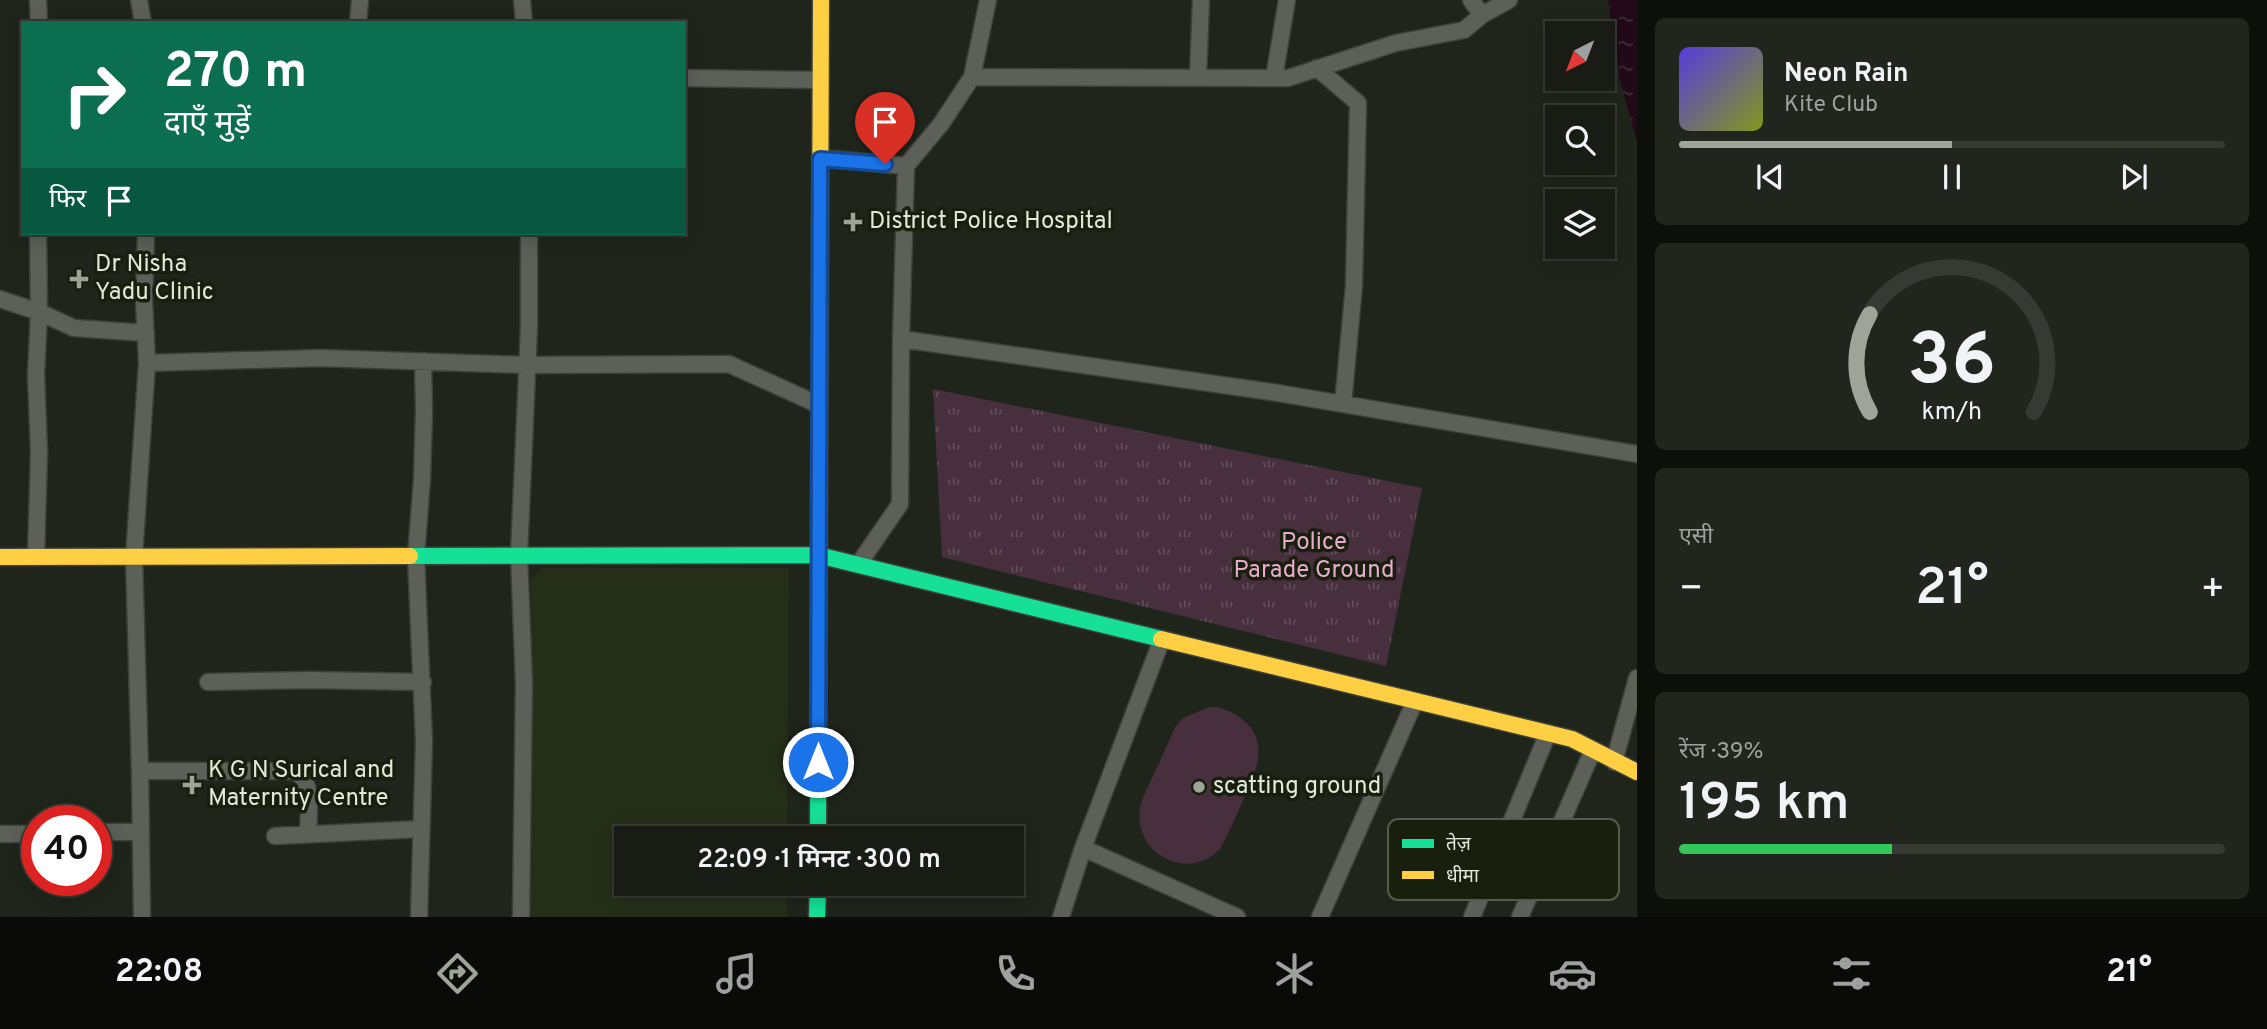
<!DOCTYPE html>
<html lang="hi">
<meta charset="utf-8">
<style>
body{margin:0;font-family:Overpass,"Noto Sans Devanagari",sans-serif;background:#21251d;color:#f1f3f6;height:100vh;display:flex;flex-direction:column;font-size:26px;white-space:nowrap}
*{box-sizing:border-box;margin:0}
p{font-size:23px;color:#9fa1a0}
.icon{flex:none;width:38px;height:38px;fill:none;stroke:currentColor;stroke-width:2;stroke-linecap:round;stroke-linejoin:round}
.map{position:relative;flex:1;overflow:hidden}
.details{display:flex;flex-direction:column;gap:18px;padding:18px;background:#0d0f0b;width:630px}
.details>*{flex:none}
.top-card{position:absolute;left:21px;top:21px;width:665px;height:214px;border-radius:0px;box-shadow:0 4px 18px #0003,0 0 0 2px #363a34;background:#0b6e4f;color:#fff;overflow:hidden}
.needle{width:46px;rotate:222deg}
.controls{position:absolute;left:1545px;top:21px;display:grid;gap:14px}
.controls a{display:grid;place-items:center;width:70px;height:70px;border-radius:0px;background:#181c14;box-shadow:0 4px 18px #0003,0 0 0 2px #363a34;font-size:35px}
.speed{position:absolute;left:21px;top:805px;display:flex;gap:14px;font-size:35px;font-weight:700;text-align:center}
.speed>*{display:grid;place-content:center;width:91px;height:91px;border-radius:50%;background:#181c14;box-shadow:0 4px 18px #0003,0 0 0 2px #363a34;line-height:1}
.speed .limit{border:10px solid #d22;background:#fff;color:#111}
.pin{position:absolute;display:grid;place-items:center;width:60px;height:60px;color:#fff;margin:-72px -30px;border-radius:50% 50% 50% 0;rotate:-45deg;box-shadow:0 0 7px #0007}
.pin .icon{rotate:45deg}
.me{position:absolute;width:77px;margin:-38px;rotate:0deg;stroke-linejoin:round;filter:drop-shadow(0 0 5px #0008)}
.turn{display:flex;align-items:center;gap:24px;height:147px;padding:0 28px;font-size:32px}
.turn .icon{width:91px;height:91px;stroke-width:2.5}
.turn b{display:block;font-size:49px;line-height:60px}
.then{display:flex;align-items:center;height:66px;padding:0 28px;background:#0003;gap:14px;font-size:26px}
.big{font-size:52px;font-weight:600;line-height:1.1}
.details .card{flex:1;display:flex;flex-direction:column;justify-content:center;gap:10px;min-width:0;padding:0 24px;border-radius:10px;background:#21251d}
.details .dial{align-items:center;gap:0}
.dial svg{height:182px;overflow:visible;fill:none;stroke:#363a34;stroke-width:7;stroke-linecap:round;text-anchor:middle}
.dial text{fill:#f1f3f6;stroke:none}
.song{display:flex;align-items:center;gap:21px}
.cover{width:84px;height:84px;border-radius:10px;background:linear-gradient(135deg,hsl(250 70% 55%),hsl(70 70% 35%))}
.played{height:7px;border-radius:4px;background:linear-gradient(90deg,#9fa498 50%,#363a34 50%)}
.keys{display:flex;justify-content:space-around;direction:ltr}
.heat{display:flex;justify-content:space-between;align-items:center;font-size:38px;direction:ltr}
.charge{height:10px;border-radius:5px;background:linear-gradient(90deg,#34c759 39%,#363a34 0)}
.trip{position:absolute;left:614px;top:826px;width:410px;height:70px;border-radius:0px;background:#181c14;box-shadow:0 4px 18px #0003,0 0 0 2px #363a34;font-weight:600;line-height:70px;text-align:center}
.dock{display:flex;height:112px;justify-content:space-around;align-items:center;background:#0a0b08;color:#9fa1a0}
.dock .icon{width:49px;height:49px}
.dock .on{color:#9fa498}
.dock b{font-size:32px;color:#f1f3f6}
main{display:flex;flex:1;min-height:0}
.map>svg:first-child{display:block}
</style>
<main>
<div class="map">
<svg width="1637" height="917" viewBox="0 0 1637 917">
<defs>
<pattern id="grass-tufts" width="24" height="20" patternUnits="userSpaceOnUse" patternTransform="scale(1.75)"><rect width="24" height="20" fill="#482f3e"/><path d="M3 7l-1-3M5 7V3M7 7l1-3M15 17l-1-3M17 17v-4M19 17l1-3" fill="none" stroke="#624d59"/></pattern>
<pattern id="water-ripples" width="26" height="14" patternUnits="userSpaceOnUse" patternTransform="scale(1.75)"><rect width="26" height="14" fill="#220a19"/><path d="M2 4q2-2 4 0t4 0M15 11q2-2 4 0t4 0" fill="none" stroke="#422e3a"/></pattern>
</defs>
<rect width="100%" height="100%" fill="#20251b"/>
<!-- built -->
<path fill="#252f18" d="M542,568h247l-2,270h-161v46h161v33h-260l4,-337z"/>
<!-- grass -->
<path fill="url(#grass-tufts)" d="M933,389l489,99 -36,178 -444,-109z"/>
<!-- pitch -->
<path fill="#482f3e" d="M1209,707c12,0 20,3 30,10 35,24 15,59 2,88 -7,15 -13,30 -21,44 -12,12 -29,18 -45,13 -24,-7 -39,-29 -35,-54 1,-9 7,-18 10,-26 9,-18 17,-36 25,-55l8,-9z"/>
<!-- water -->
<path fill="url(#water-ripples)" d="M1608,0h29v142l-17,-62z"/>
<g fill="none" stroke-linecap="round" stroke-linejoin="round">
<defs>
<path id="street" d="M38,0l1,23
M139,0l4,23
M522,0l2,23
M988,0l-16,77 316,1 108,-35 68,-13 18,-15 27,-15
M1471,0l11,15
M358,23l2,-23
M1317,68l41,35 -4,182 -11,119
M1198,76l3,-76
M684,78l137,2
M1274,78l13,-78
M820,158l86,8
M0,299l39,13 35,16 72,5
M901,339l371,53 365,62
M147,363l173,-5 207,7 202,-1 90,41
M36,557l3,-105 -3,-77 3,-63 -1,-79
M858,565l42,-61 1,-165 5,-173 35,-42 31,-47
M208,682l102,-2 113,2
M1614,762l23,-84
M140,771h154c21,10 14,43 14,63
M96,832h45
M0,834h37
M275,836l146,-7
M1083,848l154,69
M142,917l-2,-146 -6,-214 13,-194 -3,-62 2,-68
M419,917l5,-175 -8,-186 6,-77 2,-68 -1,-50
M521,917l3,-234 -5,-128 10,-228v-94
M1061,917l22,-69 79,-209
M1320,917l95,-216
M1472,917l76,-184
M1520,917l73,-167"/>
<path id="fast" d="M410,556l408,-1 343,84
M818,838l2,-580
M817,917l1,-33"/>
<path id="slow" d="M820,258l1,-258
M0,557l410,-1
M1161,639l411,100 65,33"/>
</defs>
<!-- street casing -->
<use href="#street" stroke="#3d413a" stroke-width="19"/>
<!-- fast casing -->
<use href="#fast" stroke="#3d413a" stroke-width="19"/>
<!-- slow casing -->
<use href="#slow" stroke="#3d413a" stroke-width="19"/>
<!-- street -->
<use href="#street" stroke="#5d6059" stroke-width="16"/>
<!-- fast -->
<use href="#fast" stroke="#16e098" stroke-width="16"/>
<!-- slow -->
<use href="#slow" stroke="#ffcf43" stroke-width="16"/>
</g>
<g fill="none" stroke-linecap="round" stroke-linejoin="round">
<defs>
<path id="route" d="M818,762l2,-603 65,5"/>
</defs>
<!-- route casing -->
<use href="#route" stroke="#114b97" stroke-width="18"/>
<!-- route -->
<use href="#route" stroke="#1a73e8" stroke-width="12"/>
</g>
<!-- markers -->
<g fill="#9fa498" stroke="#181f0d" stroke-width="2.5">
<path d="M849.5 211.5h7v7h7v7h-7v7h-7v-7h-7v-7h7z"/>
<path d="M75.5 268.5h7v7h7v7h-7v7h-7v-7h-7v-7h7z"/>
<path d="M188.5 774.5h7v7h7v7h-7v7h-7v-7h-7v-7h7z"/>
<circle cx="1199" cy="787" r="7"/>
</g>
<g text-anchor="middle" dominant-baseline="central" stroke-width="7" stroke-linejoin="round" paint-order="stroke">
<!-- poi labels -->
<g font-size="24" fill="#e3e8dc" stroke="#181f0d" text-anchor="start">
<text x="869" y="222">District Police Hospital</text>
<text x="95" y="265">Dr Nisha<tspan x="95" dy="28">Yadu Clinic</tspan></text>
<text x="208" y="771">K G N Surical and<tspan x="208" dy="28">Maternity Centre</tspan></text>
<text x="1213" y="787">scatting ground</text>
</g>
<!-- park labels -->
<g font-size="24" fill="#e8aace" stroke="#181f0d">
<text x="1314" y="543">Police<tspan x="1314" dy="28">Parade Ground</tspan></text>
</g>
</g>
<!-- legend -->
<rect x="1388" y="819" width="231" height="81" rx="10" fill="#181f0d" stroke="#555b4b" stroke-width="2"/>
<rect x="1402" y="839" width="32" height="9" fill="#16e098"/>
<rect x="1402" y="871" width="32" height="8" fill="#ffcf43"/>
<g font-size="19" fill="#e3e8dc">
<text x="1446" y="850">तेज़</text>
<text x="1446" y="882">धीमा</text>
</g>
</svg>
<div class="controls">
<a><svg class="needle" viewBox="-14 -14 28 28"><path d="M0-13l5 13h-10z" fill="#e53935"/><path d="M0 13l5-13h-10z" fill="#9fa1a0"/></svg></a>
<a><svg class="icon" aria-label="search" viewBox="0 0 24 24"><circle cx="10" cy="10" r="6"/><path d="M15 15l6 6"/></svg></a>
<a><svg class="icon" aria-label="layers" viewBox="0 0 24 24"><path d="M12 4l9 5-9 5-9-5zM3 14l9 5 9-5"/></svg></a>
</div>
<div class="speed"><div class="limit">40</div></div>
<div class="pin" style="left:885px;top:164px;background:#d93025"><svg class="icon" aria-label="arrive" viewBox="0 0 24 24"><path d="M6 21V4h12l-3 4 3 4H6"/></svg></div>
<svg class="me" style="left:818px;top:762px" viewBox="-20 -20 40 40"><circle r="17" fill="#1a73e8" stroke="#fff" stroke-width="3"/><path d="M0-11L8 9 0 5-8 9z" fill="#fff"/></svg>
<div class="trip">22:09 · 1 मिनट · 300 m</div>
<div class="top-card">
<div class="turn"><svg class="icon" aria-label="right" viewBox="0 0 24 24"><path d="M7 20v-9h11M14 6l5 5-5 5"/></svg><div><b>270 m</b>दाएँ मुड़ें</div></div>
<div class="then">फिर<svg class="icon" aria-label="arrive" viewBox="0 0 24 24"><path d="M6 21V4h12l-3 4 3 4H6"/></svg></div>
</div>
</div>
<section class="details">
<div class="card">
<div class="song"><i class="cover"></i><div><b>Neon Rain</b><p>Kite Club</p></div></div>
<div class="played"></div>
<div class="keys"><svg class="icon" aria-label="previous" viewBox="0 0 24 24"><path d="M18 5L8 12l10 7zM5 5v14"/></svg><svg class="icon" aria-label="pause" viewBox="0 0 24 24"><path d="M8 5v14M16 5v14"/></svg><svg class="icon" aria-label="next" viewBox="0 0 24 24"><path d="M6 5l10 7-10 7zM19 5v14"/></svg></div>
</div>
<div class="card dial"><svg viewBox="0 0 100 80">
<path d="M14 69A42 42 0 1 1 86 69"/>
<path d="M14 69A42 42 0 0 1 14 26" stroke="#9fa498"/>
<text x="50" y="56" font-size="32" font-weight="700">36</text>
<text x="50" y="72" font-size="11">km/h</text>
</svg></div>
<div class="card"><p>एसी</p>
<div class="heat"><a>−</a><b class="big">21°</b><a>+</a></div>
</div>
<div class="card"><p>रेंज · 39%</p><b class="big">195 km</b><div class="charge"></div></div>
</section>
</main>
<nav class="dock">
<b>22:08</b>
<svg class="icon on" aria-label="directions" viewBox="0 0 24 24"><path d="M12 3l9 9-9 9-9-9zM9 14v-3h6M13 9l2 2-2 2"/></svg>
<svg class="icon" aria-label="music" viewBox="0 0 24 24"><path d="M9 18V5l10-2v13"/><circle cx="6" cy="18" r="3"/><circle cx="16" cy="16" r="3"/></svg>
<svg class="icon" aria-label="phone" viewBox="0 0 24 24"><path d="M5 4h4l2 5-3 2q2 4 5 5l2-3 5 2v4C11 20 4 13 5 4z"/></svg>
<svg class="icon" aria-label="climate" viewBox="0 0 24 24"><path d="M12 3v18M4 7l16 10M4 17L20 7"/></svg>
<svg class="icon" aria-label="car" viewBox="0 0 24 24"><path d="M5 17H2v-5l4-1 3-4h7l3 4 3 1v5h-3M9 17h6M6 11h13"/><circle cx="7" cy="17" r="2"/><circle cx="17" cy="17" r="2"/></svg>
<svg class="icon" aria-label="filters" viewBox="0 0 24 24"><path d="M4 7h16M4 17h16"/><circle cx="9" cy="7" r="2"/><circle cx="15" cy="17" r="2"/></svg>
<b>21°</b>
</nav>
